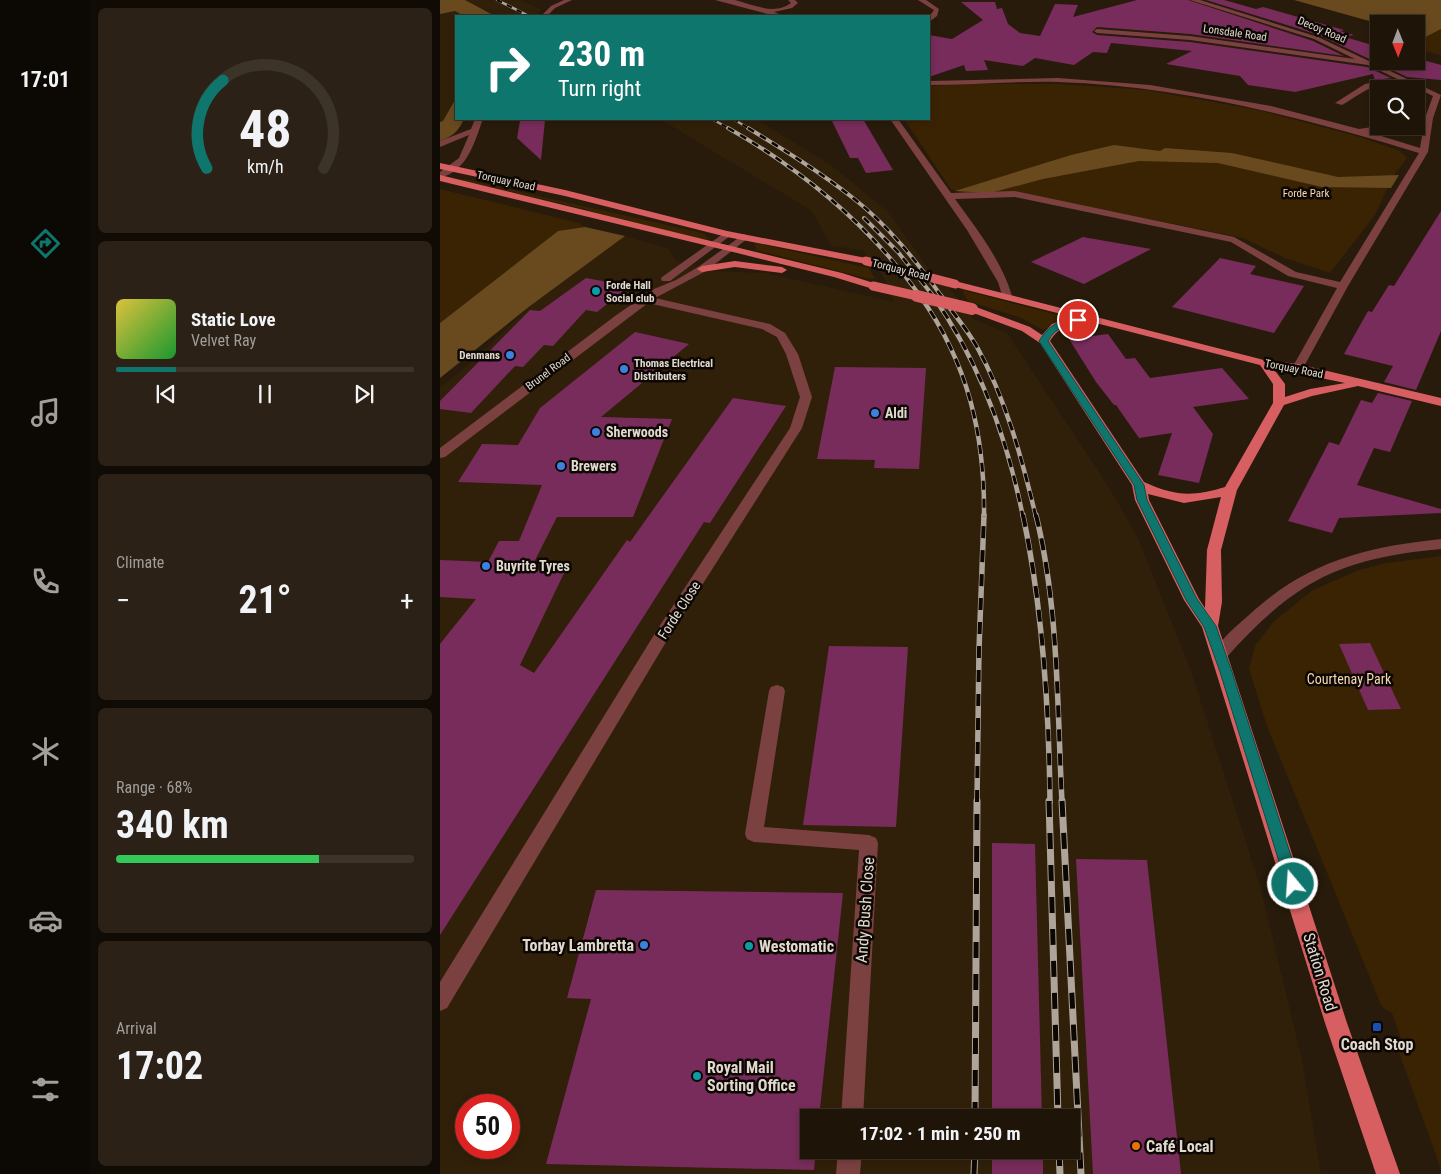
<!DOCTYPE html>
<meta charset="utf-8">
<style>
body{margin:0;font-family:"Roboto Condensed",sans-serif;background:#2b2116;color:#f1f3f6;height:100vh;display:flex;flex-direction:column;font-size:19px;white-space:nowrap}
*{box-sizing:border-box;margin:0}
p{font-size:16px;color:#a19e9c}
.icon{flex:none;width:28px;height:28px;fill:none;stroke:currentColor;stroke-width:2;stroke-linecap:round;stroke-linejoin:round}
.map{position:relative;flex:1;overflow:hidden}
.side{display:flex;flex-direction:column;gap:8px;padding:8px;background:#100b04;width:350px}
.side>*{flex:none}
.banner{position:absolute;left:15px;top:15px;width:475px;height:105px;border-radius:0px;box-shadow:0 2px 8px #0003,0 0 0 1px #3c3329;background:#0f766e;color:#fff;overflow:hidden}
.needle{width:32px;rotate:179deg}
.controls{position:absolute;left:930px;top:15px;display:grid;gap:10px}
.controls a{display:grid;place-items:center;width:55px;height:55px;border-radius:0px;background:#1e1408;box-shadow:0 2px 8px #0003,0 0 0 1px #3c3329;font-size:25px}
.speed{position:absolute;left:15px;top:1094px;display:flex;gap:10px;font-size:25px;font-weight:700;text-align:center}
.speed>*{display:grid;place-content:center;width:65px;height:65px;border-radius:50%;background:#1e1408;box-shadow:0 2px 8px #0003,0 0 0 1px #3c3329;line-height:1}
.speed .limit{border:8px solid #d22;background:#fff;color:#111}
.pin{position:absolute;display:grid;place-items:center;width:42px;height:42px;color:#fff;margin:-21px;border:2px solid #fff;border-radius:50%;box-shadow:0 1px 5px #0007}
.me{position:absolute;width:55px;margin:-28px;rotate:342deg;stroke-linejoin:round;filter:drop-shadow(0 0 4px #0008)}
.turn{display:flex;align-items:center;gap:18px;height:105px;padding:0 20px;font-size:22px}
.turn .icon{width:65px;height:65px;stroke-width:2.5}
.turn b{display:block;font-size:35px;line-height:42px}
.big{font-size:38px;font-weight:700;line-height:1.1}
.side .card{flex:1;display:flex;flex-direction:column;justify-content:center;gap:8px;min-width:0;padding:0 18px;border-radius:8px;background:#2b2116}
.side .dial{align-items:center;gap:0}
.dial svg{height:130px;overflow:visible;fill:none;stroke:#3c3329;stroke-width:7;stroke-linecap:round;text-anchor:middle}
.dial text{fill:#f1f3f6;stroke:none}
.song{display:flex;align-items:center;gap:15px}
.cover{width:60px;height:60px;border-radius:8px;background:linear-gradient(135deg,hsl(50 70% 55%),hsl(130 70% 35%))}
.played{height:5px;border-radius:2px;background:linear-gradient(90deg,#0f766e 20%,#3c3329 20%)}
.keys{display:flex;justify-content:space-around;direction:ltr}
.heat{display:flex;justify-content:space-between;align-items:center;font-size:28px;direction:ltr}
.charge{height:8px;border-radius:4px;background:linear-gradient(90deg,#34c759 68%,#3c3329 0)}
.trip{position:absolute;left:360px;top:1109px;width:280px;height:50px;border-radius:0px;background:#1e1408;box-shadow:0 2px 8px #0003,0 0 0 1px #3c3329;font-weight:700;line-height:50px;text-align:center}
main{display:flex;flex:1;min-height:0}
.tabs{display:flex;flex-direction:column;width:90px;justify-content:space-around;align-items:center;background:#0c0803;color:#a19e9c}
.tabs .icon{width:35px;height:35px}
.tabs .current{color:#0f766e}
.tabs b{font-size:22px;color:#f1f3f6}
.map>svg:first-child{display:block}
</style>
<main>
<nav class="tabs">
<b>17:01</b>
<svg class="icon current" aria-label="directions" viewBox="0 0 24 24"><path d="M12 3l9 9-9 9-9-9zM9 14v-3h6M13 9l2 2-2 2"/></svg>
<svg class="icon" aria-label="music" viewBox="0 0 24 24"><path d="M9 18V5l10-2v13"/><circle cx="6" cy="18" r="3"/><circle cx="16" cy="16" r="3"/></svg>
<svg class="icon" aria-label="phone" viewBox="0 0 24 24"><path d="M5 4h4l2 5-3 2q2 4 5 5l2-3 5 2v4C11 20 4 13 5 4z"/></svg>
<svg class="icon" aria-label="climate" viewBox="0 0 24 24"><path d="M12 3v18M4 7l16 10M4 17L20 7"/></svg>
<svg class="icon" aria-label="car" viewBox="0 0 24 24"><path d="M5 17H2v-5l4-1 3-4h7l3 4 3 1v5h-3M9 17h6M6 11h13"/><circle cx="7" cy="17" r="2"/><circle cx="17" cy="17" r="2"/></svg>
<svg class="icon" aria-label="filters" viewBox="0 0 24 24"><path d="M4 7h16M4 17h16"/><circle cx="9" cy="7" r="2"/><circle cx="15" cy="17" r="2"/></svg>
</nav>
<section class="side">
<div class="card dial"><svg viewBox="0 0 100 80">
<path d="M14 69A42 42 0 1 1 86 69"/>
<path d="M14 69A42 42 0 0 1 24 15" stroke="#0f766e"/>
<text x="50" y="56" font-size="32" font-weight="700">48</text>
<text x="50" y="72" font-size="11">km/h</text>
</svg></div>
<div class="card">
<div class="song"><i class="cover"></i><div><b>Static Love</b><p>Velvet Ray</p></div></div>
<div class="played"></div>
<div class="keys"><svg class="icon" aria-label="previous" viewBox="0 0 24 24"><path d="M18 5L8 12l10 7zM5 5v14"/></svg><svg class="icon" aria-label="pause" viewBox="0 0 24 24"><path d="M8 5v14M16 5v14"/></svg><svg class="icon" aria-label="next" viewBox="0 0 24 24"><path d="M6 5l10 7-10 7zM19 5v14"/></svg></div>
</div>
<div class="card"><p>Climate</p>
<div class="heat"><a>−</a><b class="big">21°</b><a>+</a></div>
</div>
<div class="card"><p>Range · 68%</p><b class="big">340 km</b><div class="charge"></div></div>
<div class="card"><p>Arrival</p><b class="big">17:02</b></div>
</section>
<div class="map">
<svg width="1001" height="1174" viewBox="0 0 1001 1174">
<rect width="100%" height="100%" fill="#281b0b"/>
<!-- built -->
<path fill="#312009" fill-rule="evenodd" d="M25,0h56l21,10 -7,6h-40z
M15,11l9,5h-8v82l-13,24h-3v-108z
M220,119h96l75,46 56,46 44,61 18,15 24,32 34,14 101,153 29,50 53,132 70,218 42,174 19,114h-881v-786l38,-32 52,-50 95,-70 44,13 7,12 40,10 49,2 129,29 -9,-23 -22,-29 -32,-4 -19,-35zM26,1105h43v43h-43zM369,1118h262v32h-262z"/>
<!-- green -->
<path fill="#3a2302" d="M1001,29v26l-25,-6v-7z
M533,84h85l88,6 112,20 102,27 40,14 7,7 -15,20 -17,37 -45,58 -45,-15 -42,-20 -212,-43 -66,-1 -14,-5 -47,-70h25v-33z
M24,179l238,54 8,6 -3,1 -87,-19 -32,-11 -127,-30z
M0,189l139,34 6,4 -27,4 -118,92z
M315,243l114,25 6,11 -9,-1 -110,-28z
M522,290l107,28 -26,12 -24,-13 -51,-16z
M1001,556v613l-45,-125 5,-5 -9,-26 -10,-6 -115,-281 -18,-57 6,-23 19,-25 39,-31 46,-20 27,-7z"/>
<!-- forest -->
<path fill="#694a1f" d="M0,0h25l30,16h-31l-9,-5 -15,3z
M854,0h147v29l-25,13v-18h-36z
M16,98v21h8c-6,13 -11,17 -24,22v-19l3,-1z
M674,145l46,6 5,-3 67,5 106,24 61,-2 -8,13 -69,-1 -104,-24 -79,-2 -96,18 -53,14 -35,-2 116,-36z
M145,227l40,9 -95,70 -90,72v-55l118,-92z"/>
<!-- building -->
<path fill="#782c5b" d="M697,0h51l125,41 31,15 -154,-22 -93,-7 -5,5 5,3 93,7 177,25 24,11 -16,2 -2,-6 -78,18 -47,-7 -8,-9 -74,-12 26,-13 -81,-8 -4,10 -14,-1 -19,13 -39,-7 -12,8 -39,-6 4,10 -22,1 -2,-6 -35,12v-42l23,4 31,-19 -22,-18h34l2,7 5,-1 6,16 12,9 20,3 15,-32 23,1 -5,12z
M766,0h18l32,9 7,-2 81,23 -4,1 14,4 -9,2 34,10v14h37v-3l25,7v15l-34,-3 -88,-42z
M391,119h32l30,51 -27,3 -8,-15h-8z
M105,120l-4,40 -24,-22 3,-17z
M1001,211v120l-25,59 -32,-8 9,-16 -49,-12 24,-43 4,1 17,-27 5,1z
M643,237l68,12 -67,35 -53,-22z
M780,258l36,8 -6,8 54,12 -30,47 -102,-26z
M146,278l44,8 -33,26 -11,-2 -33,36 -9,-1 -21,22 -8,-1 -44,47 -31,-4v-8l90,-91 10,1z
M195,332l54,12 -88,73 71,2 -39,98h-76l-27,53 35,1 -45,94 14,8 93,-133 3,2 103,-144 53,8 -76,117 -6,-1 -264,413v-291l36,-45 -36,-2v-37l48,2 11,-21h20l23,-56 -84,-3 24,-38 36,1 22,-37z
M668,334l18,25 9,-1 15,20 72,-10 27,31 -56,8 20,27 -14,49 -41,-8 14,-42 -33,5 -23,-33h-2l-18,-23 -27,-43z
M395,367l91,1 -7,101 -45,-1 1,-8 -58,-1z
M938,393l34,8 -22,51 -16,-4 -17,37 84,24v4l-102,5 -7,15 -44,-12 41,-79 10,3 22,-45 11,3z
M930,643l31,66 -33,1 -29,-66z
M389,646l79,1 -12,180 -93,-2z
M552,843l43,1 7,274h-50z
M636,859l71,1 34,314h-88z
M156,890l247,3 -24,225h-10v32h7l-2,20 -268,-6 45,-165 -24,-1z
M552,1150h51v24h-51z"/>
<g fill="none" stroke-linecap="round" stroke-linejoin="round">
<!-- minor -->
<path fill="#7b4140" fill-rule="evenodd" d="M124,0h8l-17,8 -8,8h-6l10,-10z
M275,0c6,0 13,0 20,0 17,4 39,16 56,3l-3,-3h7l3,3 -6,5 -18,4 10,4h-9z
M478,0h8l13,9 -2,7 -8,6v-5l5,-7z
M750,0h10l118,37 123,58 -8,23 -5,34 -80,134 -46,84h-8l-2,-2 45,-80 -49,-12 -57,-34 -216,-45 -60,2c21,29 47,62 57,97l-1,2h-8l-5,-16 -31,-52 -77,-111h8l53,74 64,-2 219,46 62,35 44,10 79,-129c-118,-36 -237,-67 -361,-71 -43,-1 -86,3 -129,3v-4l129,-3 92,7 121,21 88,23 20,-3h24l-4,2 -31,4 52,16 5,-30 8,-22 -65,-31 -178,-25 -93,-7 -3,-2 3,-2 93,7 165,23 -41,-20z
M942,80h9l14,5 -4,2c-27,-7 -37,5 -59,18l-7,-2 30,-19z
M35,119h8c-9,24 -15,51 -43,59v-6l19,-14 10,-23 -29,12v-6l31,-12z
M287,231l5,3 -2,2 -60,45h-8l-1,-2 1,-2z
M304,234l5,3 -2,2 -41,32 -51,27 115,26 15,9 13,21 14,43 -10,31 -133,209 -222,371 -7,3v-29l217,-352 133,-202 10,-31 -14,-43 -9,-17 -15,-8 -114,-26 -203,154 -5,1v-10l175,-132 39,-27 22,-9 22,-13z
M1001,539v10c-102,9 -147,33 -215,109l-6,2 -6,-2 -2,-4c9,-15 24,-28 37,-39 57,-53 116,-68 192,-76z
M337,685l6,2 2,4 -21,136 105,8 7,3 2,5 -15,275h-22l18,-268 -105,-8 -7,-3 -2,-5 24,-143 2,-4z
M398,1150h24l-2,24h-24z"/>
<!-- major -->
<path fill="#d85f61" fill-rule="evenodd" d="M0,163l125,27 162,41 139,27 5,3 -5,3 -139,-27 -162,-41 -125,-27z
M0,175l402,98 35,11 1,2 -5,3 -39,-12 -105,-26 -289,-70z
M295,261l47,6 5,3 -5,3 -47,-6 -33,5 -5,-3 5,-3z
M515,281l309,79 34,4 143,34v8l-83,-20 -46,10 -28,9 -47,85 -16,60 1,52 -4,24 129,397 53,151h-24l-51,-151 -123,-396 -18,-27 -49,-100 -3,-15 -92,-142 -18,-12 -54,-20 -1,-2 1,-2h8l54,20 12,8 10,-11 21,-7 -122,-31 -1,-2 1,-2zM648,321l172,44 13,19v19l-48,84c-33,10 -50,9 -81,-5l-94,-141c10,-16 21,-16 38,-20zM833,368l72,15 -35,6 -25,8v-13zM708,494l36,9 37,-6 -14,53 -2,58 -6,-9 -50,-99z"/>
<defs>
<path id="rail-far4" d="M57,0l32,16
M272,119l18,10
M293,119l17,10"/>
<path id="rail-far3" d="M288,128c76,43 142,98 193,169
M308,128c36,22 72,44 105,70 35,27 64,64 89,99
M424,218l34,34 36,45"/>
<path id="rail-far2" d="M480,296c48,67 65,139 64,221
M493,296c47,67 74,141 90,221
M501,296c12,17 26,33 36,51 29,52 45,112 59,170"/>
<path id="rail-far1" d="M583,515c20,95 26,191 27,287
M596,515c23,93 21,192 26,287
M537,802l2,-153 5,-134"/>
<path id="rail" d="M609,801l9,317
M622,801l19,373
M535,1118l2,-317
M619,1150l1,24
M534,1174l1,-24"/>
</defs>
<!-- rail-far4 casing -->
<use href="#rail-far4" stroke="#aea499" stroke-width="2.5"/>
<!-- rail-far3 casing -->
<use href="#rail-far3" stroke="#aea499" stroke-width="4"/>
<!-- rail-far2 casing -->
<use href="#rail-far2" stroke="#aea499" stroke-width="4.5"/>
<!-- rail-far1 casing -->
<use href="#rail-far1" stroke="#aea499" stroke-width="5.5"/>
<!-- rail casing -->
<use href="#rail" stroke="#aea499" stroke-width="7"/>
<!-- rail-far4 -->
<use href="#rail-far4" stroke="#0c0703" stroke-width="2" stroke-dasharray="5.5" stroke-linecap="butt"/>
<!-- rail-far3 -->
<use href="#rail-far3" stroke="#0c0703" stroke-width="2.5" stroke-dasharray="7" stroke-linecap="butt"/>
<!-- rail-far2 -->
<use href="#rail-far2" stroke="#0c0703" stroke-width="3" stroke-dasharray="9" stroke-linecap="butt"/>
<!-- rail-far1 -->
<use href="#rail-far1" stroke="#0c0703" stroke-width="4" stroke-dasharray="12" stroke-linecap="butt"/>
<!-- rail -->
<use href="#rail" stroke="#0c0703" stroke-width="5" stroke-dasharray="16" stroke-linecap="butt"/>
<!-- major-bridge-far1 -->
<path stroke="#d85f61" stroke-width="9" d="M426,261l89,23
M433,286l49,11"/>
<!-- major-bridge -->
<path stroke="#d85f61" stroke-width="12" d="M477,296l55,13"/>
</g>
<!-- route -->
<path fill="#0f766e" stroke="#0a4d48" d="M638,318l3,1v3c-15,3 -25,5 -33,19l96,144 3,15 50,99 19,27 16,46 68,212 -2,4 -5,2 -5,-2 -2,-4 -66,-212 -16,-45 -18,-27 -49,-100 -3,-15 -95,-144c11,-17 19,-20 39,-23z"/>
<!-- markers -->
<g fill="#0f9aa8" stroke="#0c0703" stroke-width="2">
<circle cx="156" cy="291" r="5"/>
<circle cx="309" cy="946" r="5"/>
<circle cx="257" cy="1076" r="5"/>
</g>
<g fill="#3f7fe0" stroke="#0c0703" stroke-width="2">
<circle cx="70" cy="355" r="5"/>
<circle cx="184" cy="369" r="5"/>
<circle cx="435" cy="413" r="5"/>
<circle cx="156" cy="432" r="5"/>
<circle cx="121" cy="466" r="5"/>
<circle cx="46" cy="566" r="5"/>
<circle cx="204" cy="945" r="5"/>
</g>
<rect fill="#1a4fb4" stroke="#0c0703" stroke-width="2" x="932" y="1022" width="10" height="10" rx="2.5"/>
<circle fill="#e8710a" stroke="#0c0703" stroke-width="2" cx="696" cy="1146" r="5"/>
<g text-anchor="middle" dominant-baseline="central" stroke-width="5" stroke-linejoin="round" paint-order="stroke">
<!-- far-street labels -->
<g font-size="11" fill="#e1d9cf" stroke="#0c0703">
<text transform="translate(882 30) rotate(23)">Decoy Road</text>
<text transform="translate(795 33) rotate(8)">Lonsdale Road</text>
<text transform="translate(66 181) rotate(12)">Torquay Road</text>
<text transform="translate(461 270) rotate(14)">Torquay Road</text>
<text transform="translate(854 369) rotate(11)">Torquay Road</text>
<text transform="translate(108 372) rotate(-37)">Brunel Road</text>
</g>
<!-- far-park labels -->
<g font-size="11" fill="#f7d8b3" stroke="#0c0703">
<text x="866" y="193">Forde Park</text>
</g>
<!-- far-poi labels -->
<g font-size="11" font-weight="bold" fill="#e1d9cf" stroke="#0c0703" text-anchor="start">
<text x="166" y="285">Forde Hall<tspan x="166" dy="13">Social club</tspan></text>
<text x="60" y="355" text-anchor="end">Denmans</text>
<text x="194" y="363">Thomas Electrical<tspan x="194" dy="13">Distributers</tspan></text>
</g>
<!-- poi labels -->
<g font-size="14" font-weight="bold" fill="#e1d9cf" stroke="#0c0703" text-anchor="start">
<text x="445" y="413">Aldi</text>
<text x="166" y="432">Sherwoods</text>
<text x="131" y="466">Brewers</text>
<text x="56" y="566">Buyrite Tyres</text>
</g>
<!-- street labels -->
<g font-size="14" fill="#e1d9cf" stroke="#0c0703">
<text transform="translate(239 610) rotate(-57)">Forde Close</text>
</g>
<!-- park labels -->
<g font-size="14" fill="#f7d8b3" stroke="#0c0703">
<text x="909" y="679">Courtenay Park</text>
</g>
<!-- near-street labels -->
<g font-size="16" fill="#e1d9cf" stroke="#0c0703">
<text transform="translate(425 910) rotate(-86)">Andy Bush Close</text>
<text transform="translate(880 972) rotate(73)">Station Road</text>
</g>
<!-- near-poi labels -->
<g font-size="16" font-weight="bold" fill="#e1d9cf" stroke="#0c0703" text-anchor="start">
<text x="194" y="945" text-anchor="end">Torbay Lambretta</text>
<text x="319" y="946">Westomatic</text>
<text x="937" y="1044" text-anchor="middle">Coach Stop</text>
<text x="267" y="1067">Royal Mail<tspan x="267" dy="18">Sorting Office</tspan></text>
<text x="706" y="1146">Café Local</text>
</g>
</g>
</svg>
<div class="controls">
<a><svg class="needle" viewBox="-14 -14 28 28"><path d="M0-13l5 13h-10z" fill="#e53935"/><path d="M0 13l5-13h-10z" fill="#a19e9c"/></svg></a>
<a><svg class="icon" aria-label="search" viewBox="0 0 24 24"><circle cx="10" cy="10" r="6"/><path d="M15 15l6 6"/></svg></a>
</div>
<div class="speed"><div class="limit">50</div></div>
<div class="pin" style="left:638px;top:320px;background:#d93025"><svg class="icon" aria-label="arrive" viewBox="0 0 24 24"><path d="M6 21V4h12l-3 4 3 4H6"/></svg></div>
<svg class="me" style="left:853px;top:884px" viewBox="-20 -20 40 40"><circle r="17" fill="#0f766e" stroke="#fff" stroke-width="3"/><path d="M0-11L8 9 0 5-8 9z" fill="#fff"/></svg>
<div class="trip">17:02 · 1 min · 250 m</div>
<div class="banner">
<div class="turn"><svg class="icon" aria-label="right" viewBox="0 0 24 24"><path d="M7 20v-9h11M14 6l5 5-5 5"/></svg><div><b>230 m</b>Turn right</div></div>
</div>
</div>
</main>
